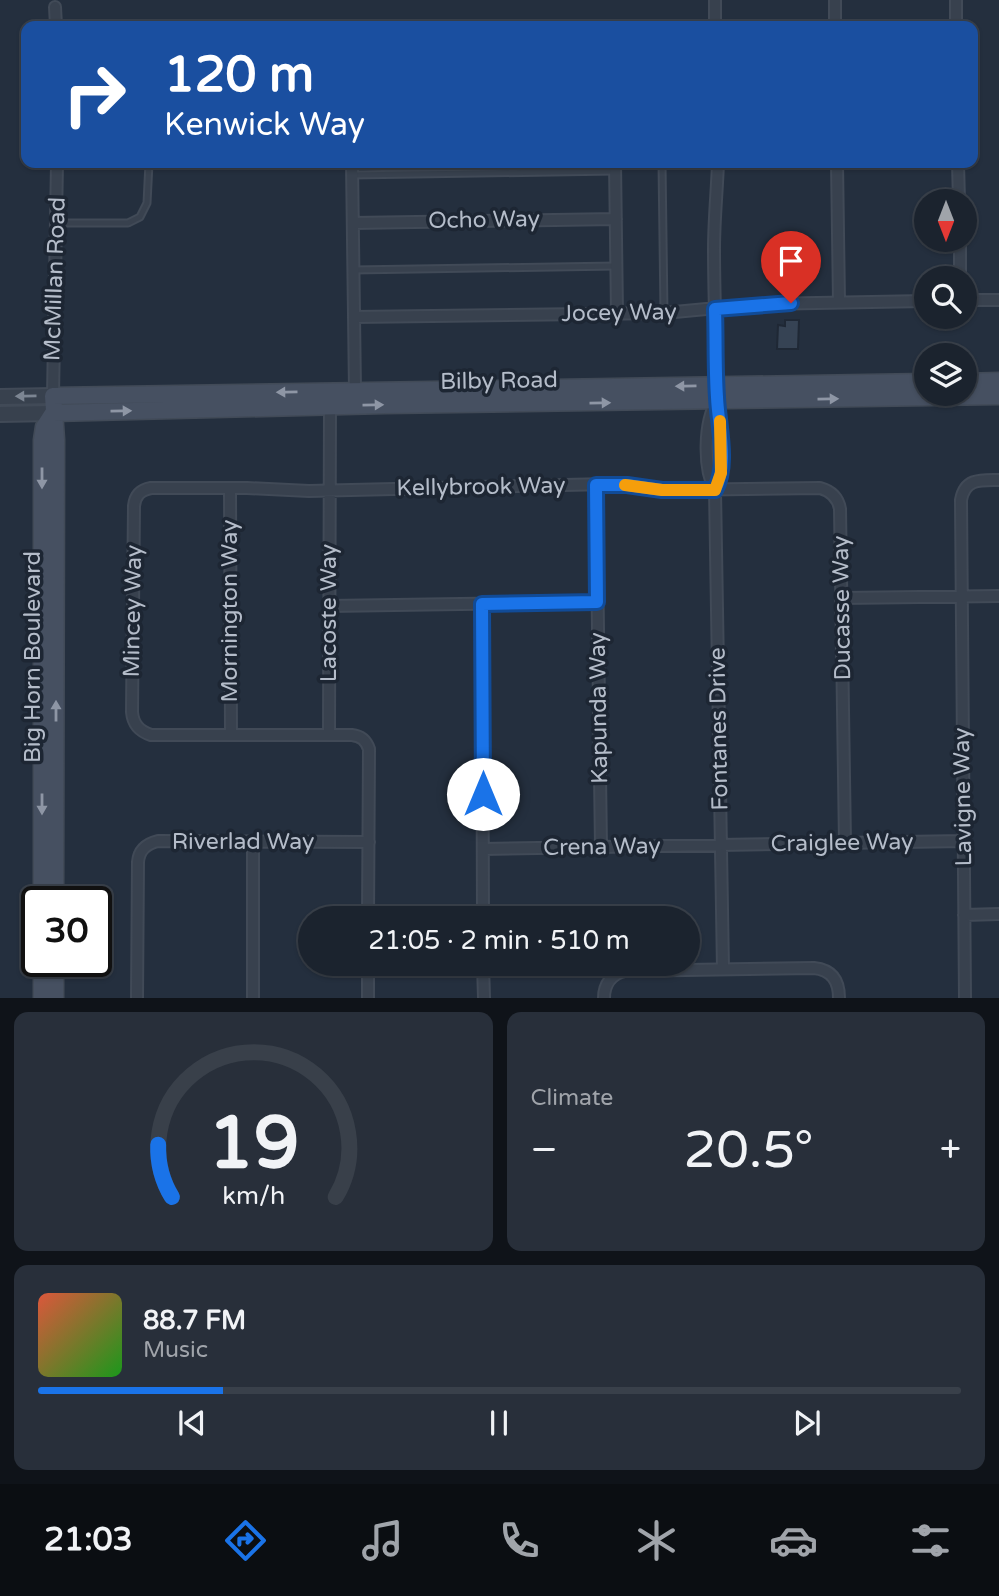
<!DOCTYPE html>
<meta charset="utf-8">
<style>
body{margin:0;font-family:"Varela Round",sans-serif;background:#282f3a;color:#f1f3f6;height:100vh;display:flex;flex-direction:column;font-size:26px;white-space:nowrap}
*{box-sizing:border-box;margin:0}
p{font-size:23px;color:#a0a4aa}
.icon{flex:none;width:38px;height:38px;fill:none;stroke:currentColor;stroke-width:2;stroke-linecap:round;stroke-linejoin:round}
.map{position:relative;height:998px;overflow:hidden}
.panel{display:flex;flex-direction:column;gap:14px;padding:14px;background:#0f1319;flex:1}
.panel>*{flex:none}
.banner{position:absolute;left:21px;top:21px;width:957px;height:147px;border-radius:14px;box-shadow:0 2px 5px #0004,0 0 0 2px #39404a;background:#1a4fa0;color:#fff;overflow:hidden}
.needle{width:46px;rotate:180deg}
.buttons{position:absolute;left:914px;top:189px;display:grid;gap:14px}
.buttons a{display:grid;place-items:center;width:63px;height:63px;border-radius:50%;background:#1b232e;box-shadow:0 2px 5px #0004,0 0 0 2px #39404a;font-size:35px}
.speed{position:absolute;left:21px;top:886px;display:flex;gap:14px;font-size:35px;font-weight:700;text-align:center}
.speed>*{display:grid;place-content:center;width:91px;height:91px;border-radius:50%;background:#1b232e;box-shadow:0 2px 5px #0004,0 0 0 2px #39404a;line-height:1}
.speed .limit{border:4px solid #111;border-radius:10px;background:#fff;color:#111}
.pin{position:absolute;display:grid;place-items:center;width:60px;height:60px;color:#fff;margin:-72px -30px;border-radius:50% 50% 50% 0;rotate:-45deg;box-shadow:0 0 7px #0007}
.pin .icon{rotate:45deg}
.me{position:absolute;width:77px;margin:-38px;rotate:0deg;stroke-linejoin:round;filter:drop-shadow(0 0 5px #0008)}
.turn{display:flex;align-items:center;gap:24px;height:147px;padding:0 28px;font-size:32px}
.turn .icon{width:91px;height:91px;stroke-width:2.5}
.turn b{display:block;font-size:49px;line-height:60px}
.big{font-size:52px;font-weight:600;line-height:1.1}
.panel .card{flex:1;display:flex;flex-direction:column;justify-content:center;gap:10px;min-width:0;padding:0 24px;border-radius:14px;background:#282f3a}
.panel .dial{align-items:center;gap:0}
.dial svg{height:182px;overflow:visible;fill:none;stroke:#39404a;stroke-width:7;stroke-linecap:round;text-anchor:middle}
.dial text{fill:#f1f3f6;stroke:none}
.song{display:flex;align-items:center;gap:21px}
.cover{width:84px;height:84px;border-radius:10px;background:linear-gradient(135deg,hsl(10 70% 55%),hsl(120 70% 35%))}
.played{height:7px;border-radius:4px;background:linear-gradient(90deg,#1a73e8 20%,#39404a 20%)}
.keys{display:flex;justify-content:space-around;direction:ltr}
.heat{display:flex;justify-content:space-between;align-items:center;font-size:38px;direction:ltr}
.panel .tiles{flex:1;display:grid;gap:14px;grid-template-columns:1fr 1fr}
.card:last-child{grid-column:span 2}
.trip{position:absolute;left:298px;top:906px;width:402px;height:70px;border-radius:35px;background:#1b232e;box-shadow:0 2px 5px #0004,0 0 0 2px #39404a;font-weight:600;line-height:70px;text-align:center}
.tab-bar{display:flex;height:112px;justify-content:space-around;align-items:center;background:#0b0e12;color:#a0a4aa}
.tab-bar .icon{width:49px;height:49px}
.tab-bar .on{color:#1a73e8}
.tab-bar b{font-size:32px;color:#f1f3f6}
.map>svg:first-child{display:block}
</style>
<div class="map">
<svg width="999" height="998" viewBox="0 0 999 998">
<rect width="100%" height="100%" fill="#242f3e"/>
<!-- building -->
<path fill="#364354" stroke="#1f2835" stroke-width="2" d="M785,320h14l-1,29h-21l1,-24 7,1z"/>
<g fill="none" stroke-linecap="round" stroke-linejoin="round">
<defs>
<path id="service" d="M662,163l2,150
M352,175l263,-4
M57,223h71l12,-6 7,-14 2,-40
M353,270l263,-4"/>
<path id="minor" d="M715,0v26
M835,0v26
M956,0v26
M55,7l1,19
M352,163l3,228
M615,163l2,150
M718,163c-1,28 -4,57 -4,86 0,46 2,93 3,140 0,31 13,72 -2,101l8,479
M837,163l2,139
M958,163l1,38
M353,223l263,-4
M960,240v38
M964,300h35
M354,317l310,-4 95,-9 167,-3
M53,396l4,-233
M596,485l5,362
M230,488l1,247
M715,490c-12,-22 -11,-68 2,-89
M841,598l158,-2
M482,604l1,315
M329,606l268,-4
M329,735l1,-329
M483,849l481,-8
M964,915l35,-1
M368,919l1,-170c-3,-9 -8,-13 -17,-14h-201c-12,-4 -18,-11 -19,-23l2,-206c1,-10 6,-16 17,-18h96l62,3 299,-7 68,6 144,-2c11,3 18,9 20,21l5,334
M483,964l1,34
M137,998l1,-136c1,-12 8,-18 20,-21l211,1
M253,998v-156
M368,998v-34
M604,998c0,-14 8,-24 21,-27l189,-3c18,2 25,13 25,30
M965,998l-4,-498c4,-22 20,-20 38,-20"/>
<path id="tertiary" d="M0,397l53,-1
M0,414l53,-1"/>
<path id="secondary" d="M964,382l35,-1
M53,413l332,-8 614,-9
M42,901v-461l2,-13 9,-14
M55,901l1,-461 -3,-44 873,-14
M42,998v-37
M55,998v-37"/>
</defs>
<!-- service casing -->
<use href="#service" stroke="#414a57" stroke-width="9"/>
<!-- minor casing -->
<use href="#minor" stroke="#414a57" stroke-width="14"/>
<!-- tertiary casing -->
<use href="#tertiary" stroke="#414a57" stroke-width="18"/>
<!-- secondary casing -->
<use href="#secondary" stroke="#414a57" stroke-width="19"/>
<!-- service -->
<use href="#service" stroke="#38414e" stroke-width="5"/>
<!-- minor -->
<use href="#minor" stroke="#38414e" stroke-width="10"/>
<!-- tertiary -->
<use href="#tertiary" stroke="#38414e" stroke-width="14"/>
<!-- secondary -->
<use href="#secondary" stroke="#465061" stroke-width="16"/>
</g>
<!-- one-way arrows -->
<defs><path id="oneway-solid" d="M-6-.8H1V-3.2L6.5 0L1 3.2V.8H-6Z" transform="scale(1.75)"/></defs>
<g fill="#8e96a5">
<use href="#oneway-solid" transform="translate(686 386) rotate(179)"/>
<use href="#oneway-solid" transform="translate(287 392) rotate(179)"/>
<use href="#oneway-solid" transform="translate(828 399) rotate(-1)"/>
<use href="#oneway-solid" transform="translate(600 403) rotate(-1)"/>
<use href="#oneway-solid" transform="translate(373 405) rotate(-1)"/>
<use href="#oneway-solid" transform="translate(121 411) rotate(-1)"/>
<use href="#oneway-solid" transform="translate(42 478) rotate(90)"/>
<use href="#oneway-solid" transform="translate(56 711) rotate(-90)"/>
<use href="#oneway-solid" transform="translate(42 804) rotate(90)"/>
</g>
<use fill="#7c8592" href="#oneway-solid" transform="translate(26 396) rotate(179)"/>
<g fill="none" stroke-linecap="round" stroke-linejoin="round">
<defs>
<path id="route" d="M483,794l-1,-190 115,-2 -1,-117h31l35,5h53c14,-26 3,-65 2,-93 -2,-29 -1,-59 -2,-88l76,-6"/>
</defs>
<!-- route casing -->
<use href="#route" stroke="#114b97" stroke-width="18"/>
<!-- route -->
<use href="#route" stroke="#1a73e8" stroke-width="12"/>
<!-- slow -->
<path stroke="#f59e0b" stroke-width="12" d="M625,485l37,5h53l6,-17 -1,-52"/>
</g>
<g text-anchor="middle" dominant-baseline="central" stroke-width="7" stroke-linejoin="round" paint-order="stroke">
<!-- street labels -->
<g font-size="23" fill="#b4bcc9" stroke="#1d2633">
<text transform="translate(484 220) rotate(-1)">Ocho Way</text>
<text transform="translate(55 279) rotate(-88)">McMillan Road</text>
<text transform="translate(619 313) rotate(-1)">Jocey Way</text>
<text transform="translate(499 381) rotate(-1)">Bilby Road</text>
<text transform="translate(481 487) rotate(-1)">Kellybrook Way</text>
<text transform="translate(842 608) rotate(-91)">Ducasse Way</text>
<text transform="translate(133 611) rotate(-89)">Mincey Way</text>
<text transform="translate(230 611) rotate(-90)">Mornington Way</text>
<text transform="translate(329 613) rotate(-90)">Lacoste Way</text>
<text transform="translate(33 657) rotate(-90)">Big Horn Boulevard</text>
<text transform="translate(599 708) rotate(-91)">Kapunda Way</text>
<text transform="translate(719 729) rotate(-91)">Fontanes Drive</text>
<text transform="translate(963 797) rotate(-91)">Lavigne Way</text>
<text x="243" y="842">Riverlad Way</text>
<text transform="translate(842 843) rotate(-1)">Craiglee Way</text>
<text transform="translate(602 847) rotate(-1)">Crena Way</text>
</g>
</g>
</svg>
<div class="buttons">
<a><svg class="needle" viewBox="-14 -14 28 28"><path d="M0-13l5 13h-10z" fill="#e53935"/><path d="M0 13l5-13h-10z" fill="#a0a4aa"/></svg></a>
<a><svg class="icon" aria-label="search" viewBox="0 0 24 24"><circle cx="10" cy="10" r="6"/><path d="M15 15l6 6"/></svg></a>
<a><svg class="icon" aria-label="layers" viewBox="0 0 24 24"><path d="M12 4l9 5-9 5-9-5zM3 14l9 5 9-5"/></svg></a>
</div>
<div class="speed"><div class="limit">30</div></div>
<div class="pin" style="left:791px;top:303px;background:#d93025"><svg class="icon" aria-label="arrive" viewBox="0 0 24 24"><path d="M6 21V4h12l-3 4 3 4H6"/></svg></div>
<svg class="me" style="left:483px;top:794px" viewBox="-20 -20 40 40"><circle r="19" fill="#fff"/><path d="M0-13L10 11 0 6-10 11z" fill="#1a73e8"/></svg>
<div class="trip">21:05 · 2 min · 510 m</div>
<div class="banner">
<div class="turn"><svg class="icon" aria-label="right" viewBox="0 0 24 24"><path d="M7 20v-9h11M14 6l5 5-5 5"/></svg><div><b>120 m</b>Kenwick Way</div></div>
</div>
</div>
<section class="panel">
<div class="tiles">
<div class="card dial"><svg viewBox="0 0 100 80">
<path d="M14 69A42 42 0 1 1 86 69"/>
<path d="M14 69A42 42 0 0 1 8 46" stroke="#1a73e8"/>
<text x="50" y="56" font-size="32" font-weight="700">19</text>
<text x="50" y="72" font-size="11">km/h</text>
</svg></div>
<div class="card"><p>Climate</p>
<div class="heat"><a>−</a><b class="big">20.5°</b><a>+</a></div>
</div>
<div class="card">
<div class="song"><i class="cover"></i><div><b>88.7 FM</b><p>Music</p></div></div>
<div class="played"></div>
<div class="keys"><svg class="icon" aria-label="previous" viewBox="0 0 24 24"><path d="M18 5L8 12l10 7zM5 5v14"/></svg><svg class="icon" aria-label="pause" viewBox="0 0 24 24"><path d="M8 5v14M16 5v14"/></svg><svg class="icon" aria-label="next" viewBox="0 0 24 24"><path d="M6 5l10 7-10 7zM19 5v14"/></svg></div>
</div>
</div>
</section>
<nav class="tab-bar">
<b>21:03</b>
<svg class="icon on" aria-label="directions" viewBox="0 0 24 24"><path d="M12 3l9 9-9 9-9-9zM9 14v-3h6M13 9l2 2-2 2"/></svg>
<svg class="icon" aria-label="music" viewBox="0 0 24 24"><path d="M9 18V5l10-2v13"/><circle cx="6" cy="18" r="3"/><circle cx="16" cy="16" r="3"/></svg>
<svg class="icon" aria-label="phone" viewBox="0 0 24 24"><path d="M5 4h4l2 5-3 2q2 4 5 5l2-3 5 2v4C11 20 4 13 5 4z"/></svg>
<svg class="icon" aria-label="climate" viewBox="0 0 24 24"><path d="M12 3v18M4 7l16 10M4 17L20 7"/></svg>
<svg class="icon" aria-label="car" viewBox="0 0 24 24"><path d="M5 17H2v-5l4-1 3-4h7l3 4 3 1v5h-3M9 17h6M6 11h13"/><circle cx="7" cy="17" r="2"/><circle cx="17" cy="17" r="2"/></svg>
<svg class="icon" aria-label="filters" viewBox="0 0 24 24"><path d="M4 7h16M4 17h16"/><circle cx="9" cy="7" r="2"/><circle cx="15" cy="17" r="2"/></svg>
</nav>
